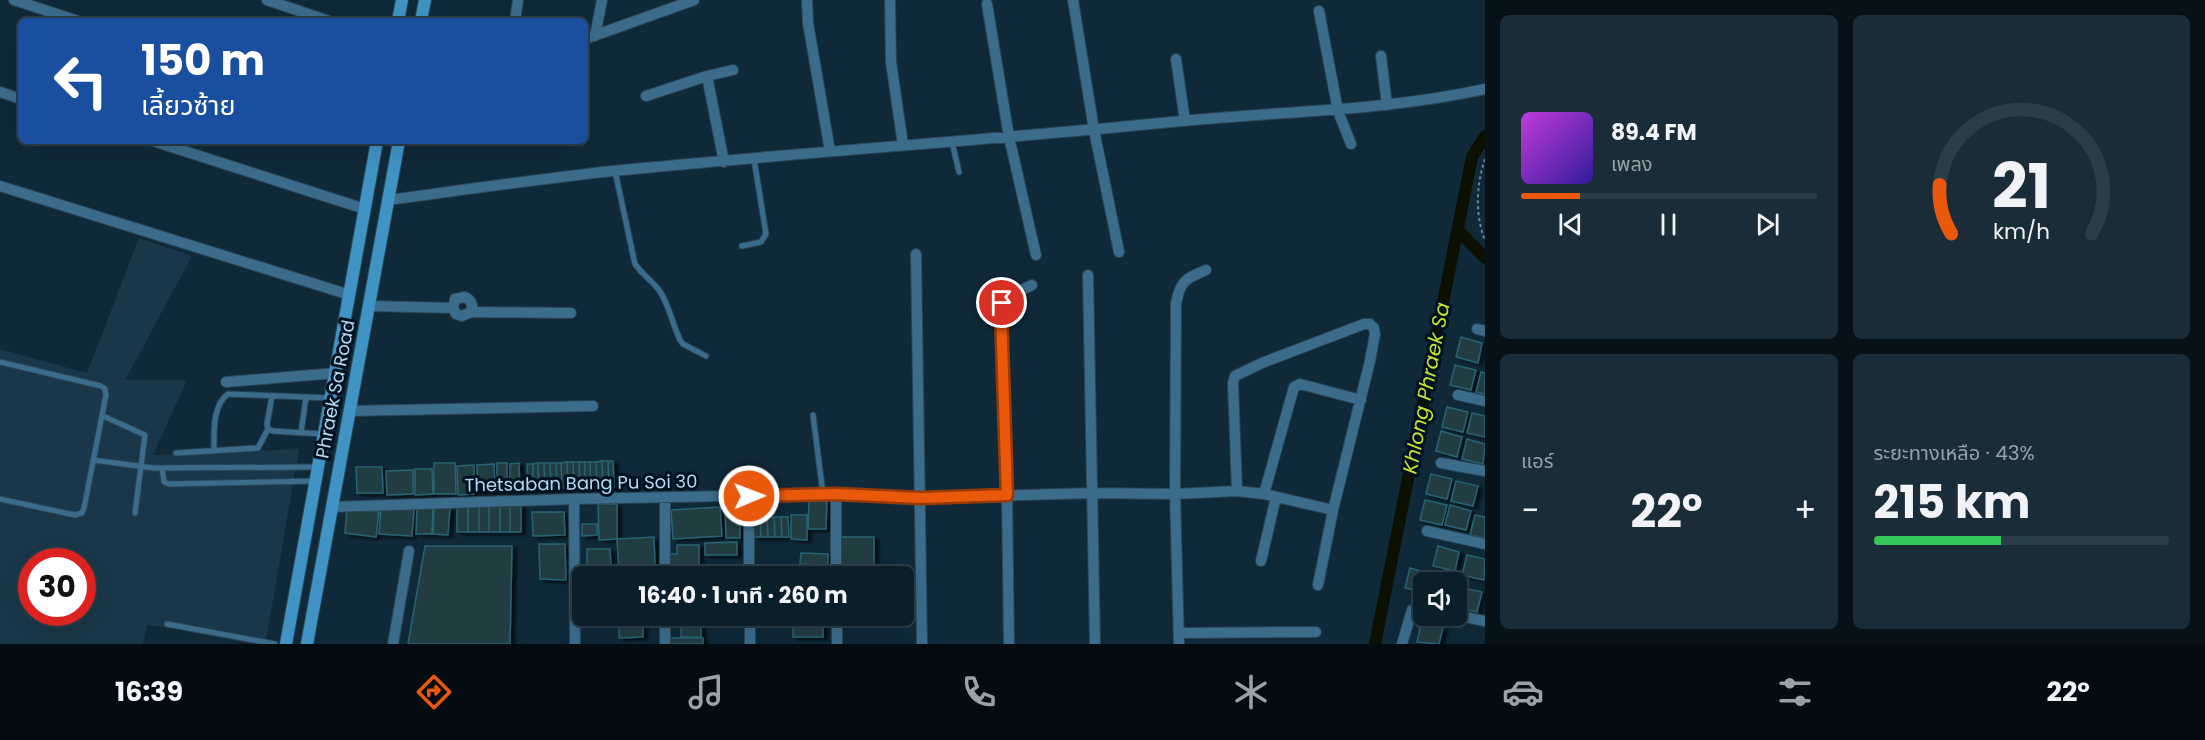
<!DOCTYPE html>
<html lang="th">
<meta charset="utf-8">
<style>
body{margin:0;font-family:Poppins,"Noto Sans Thai",sans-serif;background:#192c37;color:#f1f3f6;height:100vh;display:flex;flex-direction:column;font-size:22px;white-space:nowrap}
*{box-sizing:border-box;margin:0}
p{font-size:20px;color:#9aa2a9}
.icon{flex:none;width:33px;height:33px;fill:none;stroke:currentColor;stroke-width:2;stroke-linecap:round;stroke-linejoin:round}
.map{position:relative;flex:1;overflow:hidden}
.drawer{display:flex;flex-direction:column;gap:15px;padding:15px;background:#061118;width:720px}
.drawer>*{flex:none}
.banner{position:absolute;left:18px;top:18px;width:570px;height:126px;border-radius:9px;box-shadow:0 6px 24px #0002,0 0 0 2px #2b3d47;background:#1a4fa0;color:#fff;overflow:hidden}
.buttons{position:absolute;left:1413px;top:572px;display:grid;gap:12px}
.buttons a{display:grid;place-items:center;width:54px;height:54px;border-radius:9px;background:#0b1f2b;box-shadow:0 6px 24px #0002,0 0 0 2px #2b3d47;font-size:30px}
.speed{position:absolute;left:18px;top:548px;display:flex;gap:12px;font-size:30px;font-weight:700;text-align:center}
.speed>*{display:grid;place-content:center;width:78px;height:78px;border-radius:50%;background:#0b1f2b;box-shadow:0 6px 24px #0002,0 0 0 2px #2b3d47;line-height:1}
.speed .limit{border:9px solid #d22;background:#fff;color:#111}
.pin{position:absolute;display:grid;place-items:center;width:51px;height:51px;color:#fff;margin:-26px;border:3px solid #fff;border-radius:50%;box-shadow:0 2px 6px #0007}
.me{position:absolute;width:66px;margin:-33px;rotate:89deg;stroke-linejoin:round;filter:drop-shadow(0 0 4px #0008)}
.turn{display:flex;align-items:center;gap:21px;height:126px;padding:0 24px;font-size:27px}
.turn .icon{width:78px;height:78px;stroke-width:2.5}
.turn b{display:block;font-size:42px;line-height:51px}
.big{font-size:45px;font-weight:700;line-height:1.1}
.drawer .widget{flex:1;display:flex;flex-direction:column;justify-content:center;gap:9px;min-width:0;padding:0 21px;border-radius:9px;background:#192c37}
.drawer .dial{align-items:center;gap:0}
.dial svg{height:156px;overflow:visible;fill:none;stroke:#2b3d47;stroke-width:7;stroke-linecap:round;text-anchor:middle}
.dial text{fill:#f1f3f6;stroke:none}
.song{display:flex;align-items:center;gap:18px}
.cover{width:72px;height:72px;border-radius:9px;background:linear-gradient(135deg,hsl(290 70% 55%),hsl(250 70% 35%))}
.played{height:6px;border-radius:3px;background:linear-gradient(90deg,#ea580c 20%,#2b3d47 20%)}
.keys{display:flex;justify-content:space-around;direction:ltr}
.heat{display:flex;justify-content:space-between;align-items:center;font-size:33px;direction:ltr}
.charge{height:9px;border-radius:4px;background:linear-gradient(90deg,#34c759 43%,#2b3d47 0)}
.drawer .tiles{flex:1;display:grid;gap:15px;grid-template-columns:repeat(2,1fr)}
.trip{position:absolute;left:572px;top:566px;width:342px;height:60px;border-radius:9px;background:#0b1f2b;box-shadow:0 6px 24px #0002,0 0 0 2px #2b3d47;font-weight:700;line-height:60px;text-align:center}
.dock{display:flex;height:96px;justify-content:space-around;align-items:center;background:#040c11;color:#9aa2a9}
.dock .icon{width:42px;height:42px}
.dock .on{color:#ea580c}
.dock b{font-size:27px;color:#f1f3f6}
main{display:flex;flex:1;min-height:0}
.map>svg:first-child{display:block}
</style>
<main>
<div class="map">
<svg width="1485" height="644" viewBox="0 0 1485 644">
<defs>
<filter id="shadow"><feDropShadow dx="4.5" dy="2.5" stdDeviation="1.5" flood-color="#0009"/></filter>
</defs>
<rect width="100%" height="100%" fill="#0f2939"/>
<!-- built -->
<path fill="#193749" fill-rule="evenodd" d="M139,238l53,18 -67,124h62l-34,75 146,-6 -33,192 -119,-16 -4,19h-143v-295l87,24zM32,561h50v51h-50z"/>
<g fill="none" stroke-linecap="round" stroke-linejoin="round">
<!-- canal -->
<path stroke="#0c1002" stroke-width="12" d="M1458,230l27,28
M1375,644l97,-487 13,-21"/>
</g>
<!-- building -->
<path fill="#243c43" stroke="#286373" stroke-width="1.5" filter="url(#shadow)" d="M1461,337l21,6 -4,20 -22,-6z
M1455,365l21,5 -5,20 -21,-5z
M1481,372l4,1v21l-9,-2z
M1447,407l21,5 -5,20 -21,-5z
M1472,413l13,3v21l-18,-4z
M1441,431l21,6 -5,20 -21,-6z
M1467,439l18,5 -2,20 -21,-5z
M602,461h6l1,26h-6z
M602,461l1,26h-6l-1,-25z
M608,461h5l1,26h-5z
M567,462h6l1,26h-6z
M567,462l1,26h-6l-1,-25z
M573,462h6l1,26h-6z
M579,462h6v25l-5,1z
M585,462h5l1,25h-6z
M590,462h6l1,25h-6z
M434,463h21l1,31h-22z
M497,463h10v28h-10z
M519,463l1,28h-10v-27z
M538,463h6l1,26h-6z
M538,463l1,26h-6v-25z
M544,463h6l1,26h-6z
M550,463h6l1,25 -6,1z
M556,463h5l1,25h-5z
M494,464l1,28h-17l-1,-27z
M527,464h6v25l-5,1z
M474,465v29l-16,1 -1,-29z
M356,467h26l1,26h-26z
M415,469h17l1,25 -18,1z
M413,470v24l-26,1 -1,-24z
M1431,474l21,5 -5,20 -21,-5z
M1456,481l22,5 -5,20 -22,-5z
M1425,500l22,5 -5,20 -22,-5z
M809,501h18l-1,28h-18z
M598,504h19v35l-18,1z
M725,504h15v34h-14z
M1450,505l21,6 -5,19 -21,-5z
M457,506h11v26h-11z
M468,506h11v26h-11z
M479,506h10v26h-10z
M489,506h11v26h-11z
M500,506h10v26h-10z
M510,506h11v26h-11z
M720,507l2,29 -49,3 -2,-29z
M347,508l32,4 -3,25 -31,-4z
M381,508l33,2 -2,26 -33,-2z
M417,508l16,1 -1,25h-16z
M434,508h16l-2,27 -15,-1z
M532,512h32l1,23 -32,1z
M791,515h16v25l-16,-1z
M1475,515l10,2v21l-15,-3z
M760,517h7l1,20h-7z
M760,517l1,20h-7l-1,-19z
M767,517h7l1,20h-7z
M774,517h7l1,20h-7z
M781,517h7l1,20h-7z
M582,524h15v11l-15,1z
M654,537l1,31 -36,2 -2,-31z
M841,537h33v29h-33z
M737,542v13h-32v-12z
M539,544h26l1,36 -26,-1z
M677,545h22v21h-32v-12h10z
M425,546h87l-2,98h-102z
M1438,546l21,6 -4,19 -22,-5z
M587,549h23l1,18h-24z
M801,553l27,1v11l-28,-1z
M1467,555l18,4 -1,21 -22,-5z
M1410,568l21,6 -2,8h-5v11l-19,-5z
M685,569h16v7h-16z
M786,569v7h-30l-1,-6z
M620,571h32v5h-32z
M1460,587l22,5 -5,20 -21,-5z
M620,615h32v5h-32z
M793,615h30v22h-30z
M1421,623l22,5 -4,16 -22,-2z
M619,624h24v13l-24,1z
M681,625h20v12h-20z
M669,638h34v6h-34z"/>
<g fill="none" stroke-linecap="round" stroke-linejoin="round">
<defs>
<path id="service" d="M952,142l7,30
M615,171l20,93c7,10 16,16 24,26 10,14 13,33 21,50l3,4 23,12
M742,246l19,-4 5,-8 -12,-75
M0,362l101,24 4,3 1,6 -22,113 -2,5 -7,2 -75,-16
M272,396l-5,28 1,5 5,2 50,3
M813,415l10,79
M103,416l42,19 -10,78
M301,433l5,-36
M214,451c0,-17 -2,-46 14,-57l102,4
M176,453l82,-5 10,-19
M93,460l61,8 163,-1
M162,468l2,14 5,2 147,-3
M167,624l108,20"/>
<path id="minor" d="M14,0l64,21
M267,0l62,21
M807,0l1,23 22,128
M890,0l1,62 12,83
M1073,0l21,130 25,122
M987,4l22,133 27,118
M1319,11l19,100 13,33
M515,21l3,-21
M595,36l7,-36
M585,39l109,-39
M1381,56l6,49
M1176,59l9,62
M707,76l26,-6
M0,92l21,7
M646,96l61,-20 17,86
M153,141l212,68
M0,186l350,109
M388,200c75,-10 150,-21 225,-29 190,-19 380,-31 569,-50 101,-10 203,-10 303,-32
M916,254l6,390
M1088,275l7,369
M369,306l84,2
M471,312c3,-7 0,-12 -6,-15l-10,2 -2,9 3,6 6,2 9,-4 100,1
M1477,329l8,2
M226,382l110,-9
M1458,395l27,6
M349,411l244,-5
M1441,463l44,8
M1237,491l-4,-108 2,-7 27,-13 102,-39h6l4,4 1,6 -5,27 -37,149 -15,75
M836,494v82
M1264,494l30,-107 6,-3 61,16
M749,496v80
M574,499l1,145
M332,507l242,-8 262,-5 85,4 172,-5 82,1 62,-3 27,3 69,16
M1427,531l58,13
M1261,561l15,-64
M665,576v-79
M750,615v29
M837,615v29
M1455,615l30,6
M1179,633l137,-1
M393,644l16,-93
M665,644v-29
M1009,644l-2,-149 -6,-184c3,-15 18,-19 31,-26
M1179,644l-4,-150 1,-190c4,-23 9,-25 30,-34
M1402,644l10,-34 12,-2"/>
<path id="secondary" d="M398,21l4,-21
M421,21l4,-21
M286,644l91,-503
M307,644l92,-503"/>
</defs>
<!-- service casing -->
<use href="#service" stroke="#294557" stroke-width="7"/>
<!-- minor casing -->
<use href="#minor" stroke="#294557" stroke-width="12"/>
<!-- secondary casing -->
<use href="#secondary" stroke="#294557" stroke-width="14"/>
<!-- path -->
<path stroke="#698aa0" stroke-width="2" stroke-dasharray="3 3" stroke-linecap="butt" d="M1485,159c-9,27 -10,55 0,82"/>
<!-- service -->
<use href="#service" stroke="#3b6c8b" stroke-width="5"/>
<!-- minor -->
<use href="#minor" stroke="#3b6c8b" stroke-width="10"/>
<!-- secondary -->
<use href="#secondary" stroke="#4093c5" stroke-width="12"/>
</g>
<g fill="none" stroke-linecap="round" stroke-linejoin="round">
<defs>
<path id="route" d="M749,496l87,-2 85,4 86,-3 -6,-184 1,-8"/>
</defs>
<!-- route casing -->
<use href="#route" stroke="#983908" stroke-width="15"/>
<!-- route -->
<use href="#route" stroke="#ea580c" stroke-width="10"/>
</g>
<g text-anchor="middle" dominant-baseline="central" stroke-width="6" stroke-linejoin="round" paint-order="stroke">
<!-- street labels -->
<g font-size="18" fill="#b3daf4" stroke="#001120">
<text transform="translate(335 389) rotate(-79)">Phraek Sa Road</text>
<text transform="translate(581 483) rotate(-1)">Thetsaban Bang Pu Soi 30</text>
</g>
<!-- water labels -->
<g font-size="20" font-style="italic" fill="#c7e32d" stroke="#001120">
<text transform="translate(1426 388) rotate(-79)">Khlong Phraek Sa</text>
</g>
</g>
</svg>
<div class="buttons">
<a><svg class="icon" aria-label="sound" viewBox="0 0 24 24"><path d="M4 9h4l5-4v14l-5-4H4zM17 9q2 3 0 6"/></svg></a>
</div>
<div class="speed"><div class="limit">30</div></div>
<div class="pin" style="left:1002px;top:303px;background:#d93025"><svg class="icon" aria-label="arrive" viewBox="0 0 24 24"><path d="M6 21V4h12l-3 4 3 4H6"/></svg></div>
<svg class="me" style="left:749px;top:496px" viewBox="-20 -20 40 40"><circle r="17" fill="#ea580c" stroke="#fff" stroke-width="3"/><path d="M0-11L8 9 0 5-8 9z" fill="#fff"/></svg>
<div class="trip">16:40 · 1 นาที · 260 m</div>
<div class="banner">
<div class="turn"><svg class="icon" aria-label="left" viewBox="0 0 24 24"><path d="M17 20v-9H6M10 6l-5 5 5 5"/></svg><div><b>150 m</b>เลี้ยวซ้าย</div></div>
</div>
</div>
<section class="drawer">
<div class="tiles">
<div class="widget">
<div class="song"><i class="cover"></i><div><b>89.4 FM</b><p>เพลง</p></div></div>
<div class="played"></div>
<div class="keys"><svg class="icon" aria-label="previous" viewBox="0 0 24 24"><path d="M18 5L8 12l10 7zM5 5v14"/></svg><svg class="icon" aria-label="pause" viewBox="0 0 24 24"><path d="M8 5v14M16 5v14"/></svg><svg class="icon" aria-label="next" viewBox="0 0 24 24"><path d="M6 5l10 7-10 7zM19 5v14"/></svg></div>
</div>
<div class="widget dial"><svg viewBox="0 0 100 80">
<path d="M14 69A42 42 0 1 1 86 69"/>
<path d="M14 69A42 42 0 0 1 8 44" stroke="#ea580c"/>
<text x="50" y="56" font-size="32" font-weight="700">21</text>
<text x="50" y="72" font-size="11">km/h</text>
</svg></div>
<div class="widget"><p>แอร์</p>
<div class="heat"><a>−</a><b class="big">22°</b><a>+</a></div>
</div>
<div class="widget"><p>ระยะทางเหลือ · 43%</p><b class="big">215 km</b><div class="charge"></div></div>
</div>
</section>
</main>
<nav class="dock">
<b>16:39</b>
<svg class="icon on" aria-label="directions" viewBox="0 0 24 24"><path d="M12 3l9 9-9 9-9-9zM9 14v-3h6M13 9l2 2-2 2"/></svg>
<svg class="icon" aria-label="music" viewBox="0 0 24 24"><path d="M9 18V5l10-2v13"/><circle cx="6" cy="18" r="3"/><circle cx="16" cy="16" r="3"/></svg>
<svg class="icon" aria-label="phone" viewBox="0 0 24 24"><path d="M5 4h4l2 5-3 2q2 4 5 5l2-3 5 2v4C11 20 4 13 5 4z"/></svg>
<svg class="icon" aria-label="climate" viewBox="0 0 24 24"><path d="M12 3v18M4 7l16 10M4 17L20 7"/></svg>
<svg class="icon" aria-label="car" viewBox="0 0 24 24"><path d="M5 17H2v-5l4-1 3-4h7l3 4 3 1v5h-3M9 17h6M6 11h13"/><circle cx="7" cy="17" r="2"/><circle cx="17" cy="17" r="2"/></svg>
<svg class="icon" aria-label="filters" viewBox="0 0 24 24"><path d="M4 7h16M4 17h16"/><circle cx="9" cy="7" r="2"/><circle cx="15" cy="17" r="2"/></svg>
<b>22°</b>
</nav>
